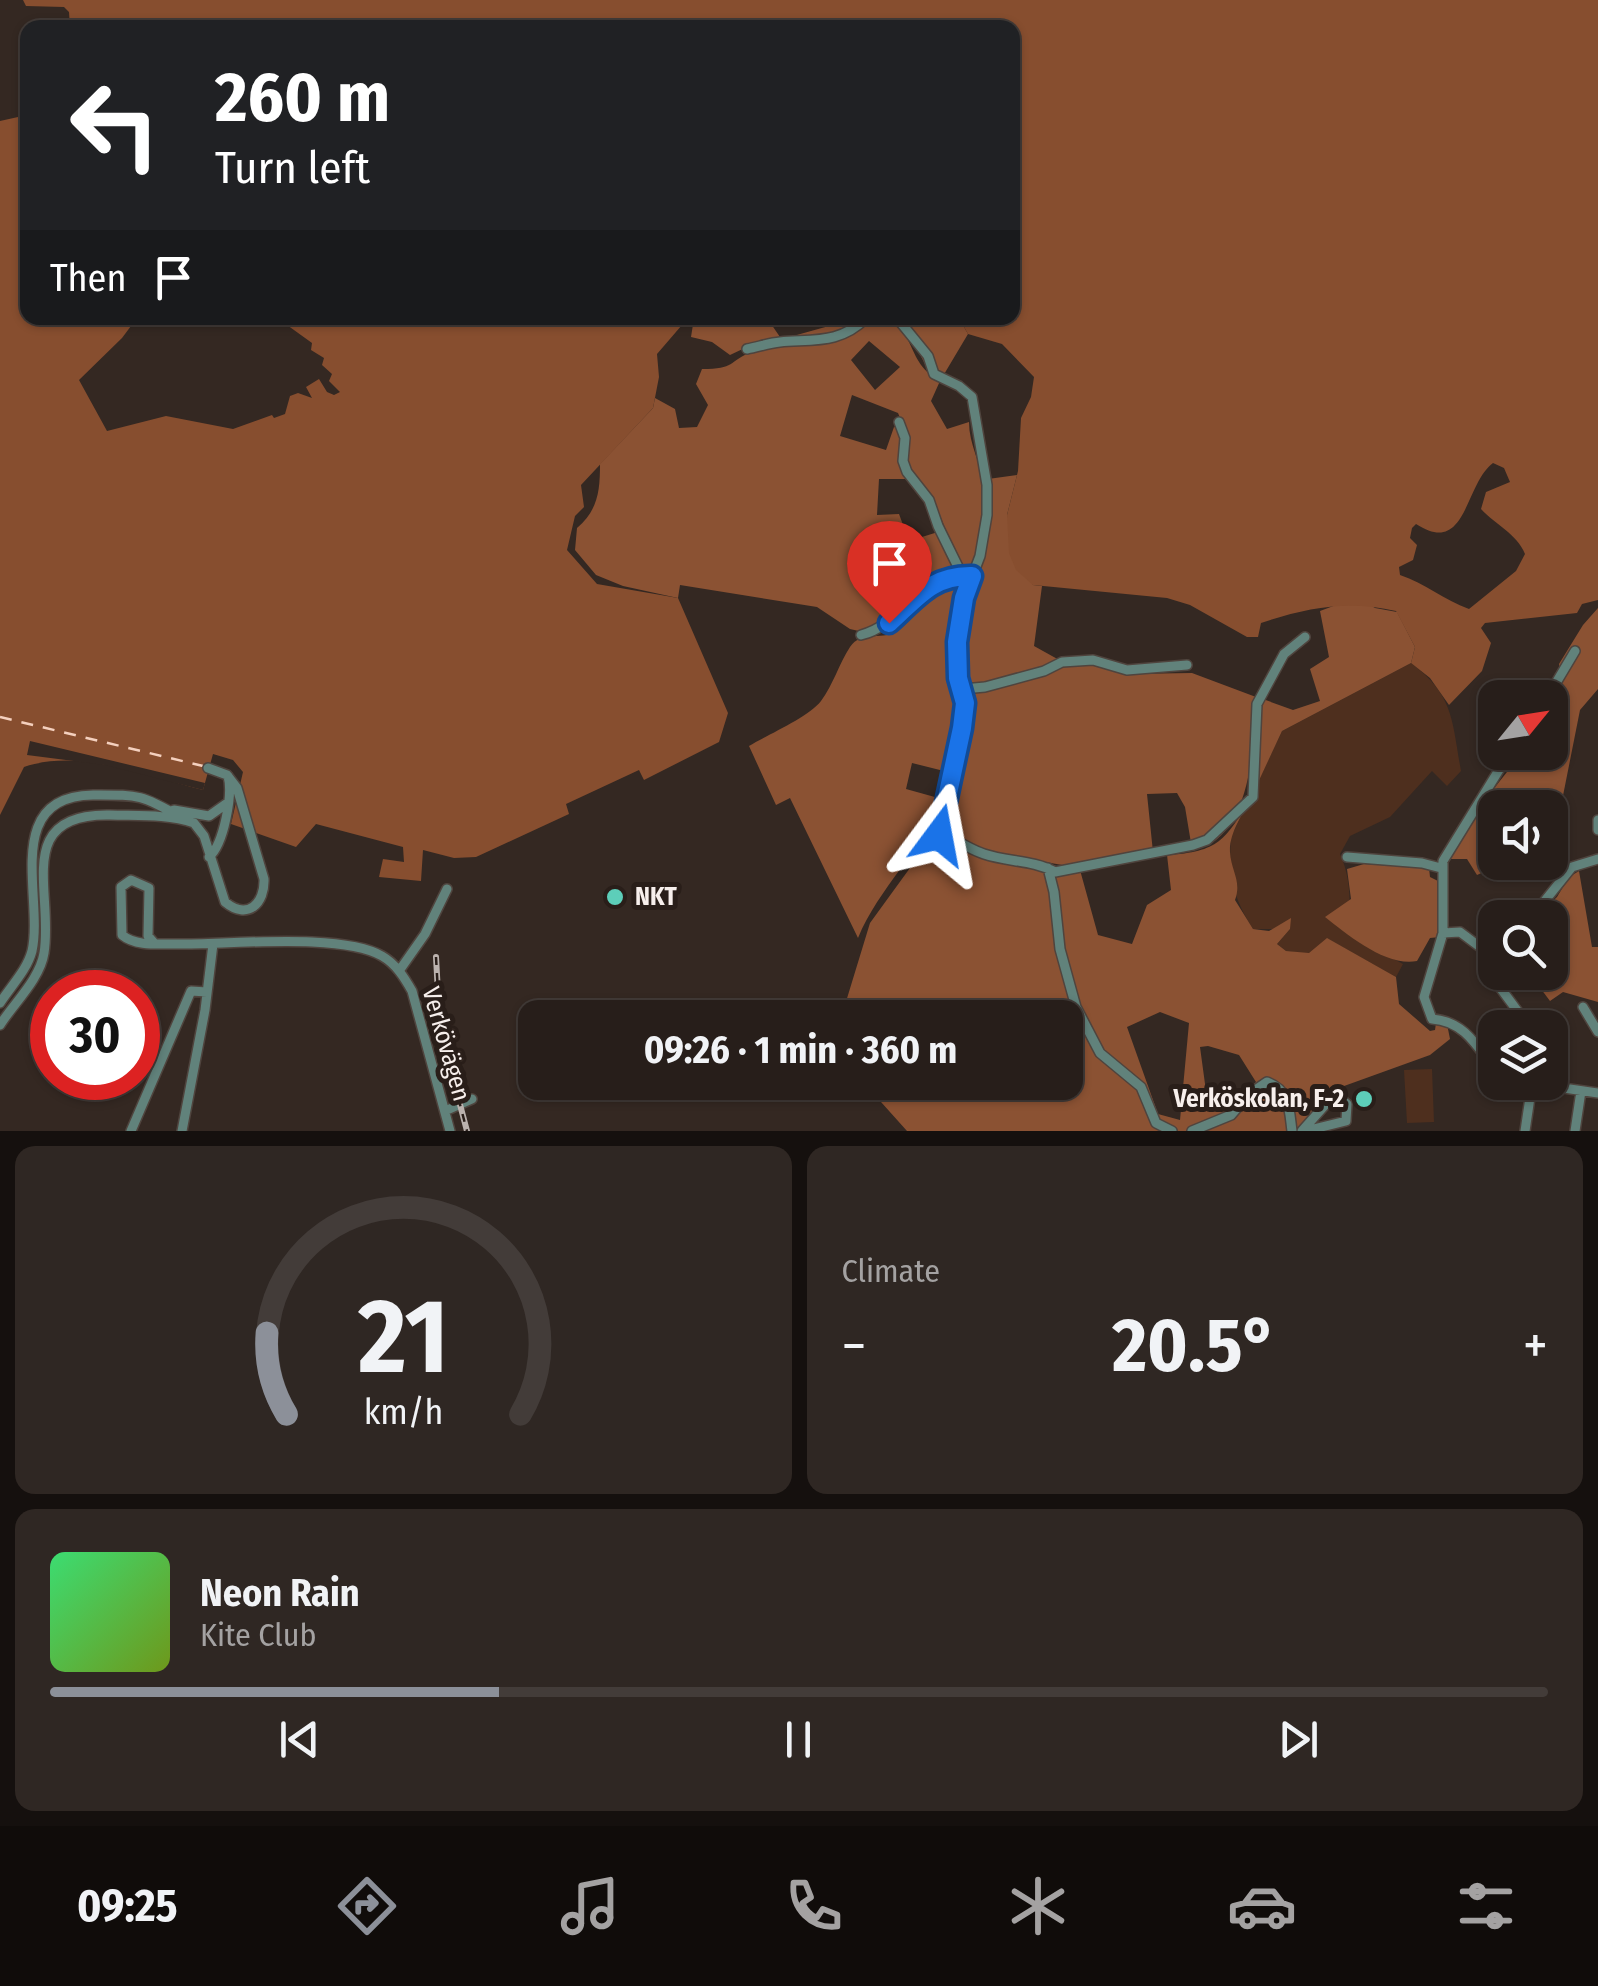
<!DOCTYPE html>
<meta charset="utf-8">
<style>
body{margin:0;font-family:"Fira Sans Condensed",sans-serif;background:#2f2723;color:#f1f3f6;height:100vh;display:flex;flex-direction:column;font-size:38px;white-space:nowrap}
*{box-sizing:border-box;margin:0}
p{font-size:32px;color:#a4a2a2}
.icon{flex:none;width:55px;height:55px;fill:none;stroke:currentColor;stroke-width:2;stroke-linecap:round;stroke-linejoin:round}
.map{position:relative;height:1131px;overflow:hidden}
.panel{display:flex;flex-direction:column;gap:15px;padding:15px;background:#15100e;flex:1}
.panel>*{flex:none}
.top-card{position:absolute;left:20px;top:20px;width:1000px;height:305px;border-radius:20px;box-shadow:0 2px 8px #0004,0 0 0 2px #433c39;background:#202124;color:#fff;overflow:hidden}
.needle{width:65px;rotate:60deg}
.controls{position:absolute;left:1478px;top:680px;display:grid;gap:20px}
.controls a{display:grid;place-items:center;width:90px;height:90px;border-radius:20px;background:#271e1a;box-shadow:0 2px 8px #0004,0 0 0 2px #433c39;font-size:50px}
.speed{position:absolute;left:30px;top:970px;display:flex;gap:20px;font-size:50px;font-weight:700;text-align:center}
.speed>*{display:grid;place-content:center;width:130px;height:130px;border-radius:50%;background:#271e1a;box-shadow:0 2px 8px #0004,0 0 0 2px #433c39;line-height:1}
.speed .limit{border:15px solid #d22;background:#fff;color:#111}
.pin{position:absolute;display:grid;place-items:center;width:85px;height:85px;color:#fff;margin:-102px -42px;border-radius:50% 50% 50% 0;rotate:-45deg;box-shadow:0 0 10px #0007}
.pin .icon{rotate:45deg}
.me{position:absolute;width:110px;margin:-55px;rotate:13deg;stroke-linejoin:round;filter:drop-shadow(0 0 8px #0008)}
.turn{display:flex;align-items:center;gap:35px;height:210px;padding:0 30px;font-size:45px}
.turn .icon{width:130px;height:130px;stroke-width:2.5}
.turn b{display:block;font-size:70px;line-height:85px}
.then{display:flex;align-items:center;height:95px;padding:0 30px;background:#0003;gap:20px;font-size:38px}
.big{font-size:75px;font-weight:700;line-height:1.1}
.panel .tile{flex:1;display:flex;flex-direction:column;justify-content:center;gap:15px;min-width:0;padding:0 35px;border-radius:20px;background:#2f2723}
.panel .dial{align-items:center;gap:0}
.dial svg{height:260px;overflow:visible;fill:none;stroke:#433c39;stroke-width:7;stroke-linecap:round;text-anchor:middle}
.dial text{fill:#f1f3f6;stroke:none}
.song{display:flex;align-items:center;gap:30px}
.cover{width:120px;height:120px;border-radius:15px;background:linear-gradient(135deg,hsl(140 70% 55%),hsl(80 70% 35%))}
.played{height:10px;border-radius:5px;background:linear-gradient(90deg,#8c9099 30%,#433c39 30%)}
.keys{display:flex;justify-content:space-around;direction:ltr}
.heat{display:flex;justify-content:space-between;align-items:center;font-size:55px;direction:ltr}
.panel .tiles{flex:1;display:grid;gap:15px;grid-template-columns:1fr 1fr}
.tile:last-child{grid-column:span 2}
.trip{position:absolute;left:518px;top:1000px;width:565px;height:100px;border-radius:20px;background:#271e1a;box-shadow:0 2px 8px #0004,0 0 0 2px #433c39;font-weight:700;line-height:100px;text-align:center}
.tab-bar{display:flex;height:160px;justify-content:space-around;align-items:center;background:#100c0a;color:#a4a2a2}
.tab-bar .icon{width:70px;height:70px}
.tab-bar .on{color:#8c9099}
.tab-bar b{font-size:45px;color:#f1f3f6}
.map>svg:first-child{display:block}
</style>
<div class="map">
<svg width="1598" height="1131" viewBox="0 0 1598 1131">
<rect width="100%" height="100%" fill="#342822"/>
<!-- green -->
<path fill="#4e2f1e" d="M1411,663c43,32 41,58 50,108l-14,15 -15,-15 -42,46 -40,19 -10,18c12,26 10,53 9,81l54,29 -7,13 -68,-38 -19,15 -23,-3 -9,-7 13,-15h-37c-20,-32 -25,-53 -22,-92l51,-106z
M1432,1069l2,53 -27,1 -3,-53z"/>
<!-- forest -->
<path fill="#8b5233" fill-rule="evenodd" d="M694,318h73l13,19 -31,9 -19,9 -18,-13 -21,-5z
M861,318c64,1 37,40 79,63l-9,20 16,28 22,-7c0,23 12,41 15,63 3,26 -5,62 -13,88h-8l-28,-70 -25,-33 -4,-10 3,-21 -11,-26 -46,-18 -12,41 46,14 8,-23 6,2 3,7 -2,25 10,18h-32l-2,36 22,-1 10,27 29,-9 20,41h-6l-64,48 -25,11 -13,-3 -33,-22 -137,-22 -2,13 -55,-12 -27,-11 -21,-25 2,-22c21,-18 23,-37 23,-64l53,-56 2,-10 20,11 4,19 18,-1 11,-22 -12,-21 6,-15c34,0 25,-7 51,-18 34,-15 72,-24 108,-33zM869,341l31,26 -25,23 -24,-30z
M894,318h65l9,16 -25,42 -18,-12 -23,-44z
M1017,475l-10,40 26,70 9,1 -8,60 27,15c-27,13 -68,28 -99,22l-3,-46 13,-33 16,-125z
M968,578l-3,25 -12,27 -4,28 10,60 -11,54 -36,-9 -6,26 36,10c-20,52 -63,88 -84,139l-68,-140 -14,7 -27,-59c18,-11 60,-29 72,-45 12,-16 18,-37 29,-54 11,-17 35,-6 49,-17 34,-28 15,-42 69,-52z
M1367,603l8,5 22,4 18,35 -4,16 -129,68 -27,58 5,-91 33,12 27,-9 -10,-32 19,-12 -9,-46 16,-6z
M1598,608v81l-18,21 -24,121 7,33 -5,14 -13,-15 5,-1v-54h-55v54l9,1 -27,12 -10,-16h-17l38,-63 34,-43 28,-1v-42l13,-20 -4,-26 24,-39z
M1067,664l28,1 33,9 64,-1 64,24c-1,43 -5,147 -64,152l-7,-42 -8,-14 -30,1 6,58 -85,14 -92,-16 -38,-23 29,-131z
M1251,798c-8,16 -22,35 -21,54 1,19 12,29 5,48l18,29 16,2 22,-13 -1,11 -13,15 9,7 23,2 18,-15 69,39 3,27 31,27 5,-1 1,-7 11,1 3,15 -20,16 -97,35 -36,41h-390l-43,-48 201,-1v-64h-224l29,-95 61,-84 6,-3 37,19 92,16 14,-1 18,65 34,9 15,-39 24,-15 -4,-35c52,-3 58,-15 84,-57zM1160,1012l29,11 -9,97 -22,-6 -31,-87zM1208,1046l31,9 17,27 -21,21 -27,3 -8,-59z
M1364,864l65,4 1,9 8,4 3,14 -1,42 -10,1 -13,23c-31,6 -69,-26 -92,-44l26,-18 -4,-30z
M1579,871l13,76h6v55l-35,-10 -13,9 -21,-28 21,-1v-54l-14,-1 21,-20 12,-20z"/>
<!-- water -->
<path fill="#874e2f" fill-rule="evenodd" d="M23,0h1575v600l-16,4 -5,9 -92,10 -4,5 10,15 -9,28 -33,34 -19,-27 -19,-15 4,-16 -19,-36c-47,-11 -88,-4 -135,12l-3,14h-11l-57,-32 -23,-7 -134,-13 -17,-15 -7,-17 -2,-38 11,-44 3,-53 10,-21 3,-20 -32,-33 -34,-10 -9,-16h53v-290h-942l-1,-16 -5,-5 -38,-1zM1493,463l11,5 6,14 -24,10 -5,17c15,16 36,25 44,45l-9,17 -47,38c-25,-9 -44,-26 -69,-34l-1,-8 14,-7 4,-15 -7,-7 2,-10 4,-4c51,33 48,-39 77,-61z
M27,115l1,203h109l-15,20 -43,42 28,51 59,-15 67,13 39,-14 2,3 11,-4 5,-18 8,-3 14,5 -6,-11 13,-8 8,13 7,3 6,-3 -11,-11 3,-7 -10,-9 2,-7 -13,-8 1,-7 -25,-18h-19l3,-7h417l-31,36 2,23 -6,31 -72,77 3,22 -9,9 -8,34 30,34 81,14 50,115 -9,29 -75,38 -5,-10 -73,34 3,10 -93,43 -22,1 -31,-8 -2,31 -42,-4 4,-18 21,3 -1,-15 -87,-23 -20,23 -65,-23 12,-52 -10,-12 -20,-6 -10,36c-55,-14 -123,-42 -179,-23l-24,48v-694z"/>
<!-- pier -->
<path fill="#342822" d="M30,741l175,42 -2,7 -98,-25 -78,-10z"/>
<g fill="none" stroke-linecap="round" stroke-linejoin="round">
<!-- ferry -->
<path stroke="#f4d0be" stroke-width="2.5" stroke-dasharray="12 10" stroke-linecap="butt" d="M0,717l207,50"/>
<defs>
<path id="minor" d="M897,318l31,38 6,18 25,12 13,11 15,88v30l-7,41 -16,42 -7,44 1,35 7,26 -10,65 -16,67c17,3 29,14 45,19 24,8 49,6 71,18l138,-27 14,-5 46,-43 4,-93 27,-50 21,-17
M747,349c11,-2 22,-6 33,-7 34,-3 60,2 86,-24
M899,422l6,16 -2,23 4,11 22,28 9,26 24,49
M861,635c41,-10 60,-61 103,-60
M963,689l22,-2 59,-16 18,-9 31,-2 34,10 60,-5
M1547,698l28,-47
M174,810l35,6 17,-12
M1598,820v10
M209,857c15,-13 24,-63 19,-81
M1347,857l75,6 19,5
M1048,868l6,24 6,57 16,58 24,46 41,34 15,36 16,8
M1531,918l41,-51 26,-8
M1443,933l17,-1 20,15 15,-1
M155,944l-7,-8 1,-48 -18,-8 -10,7 1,48c13,11 35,9 52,9 50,1 168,-12 208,12 14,8 22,21 30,35l38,140
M1482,963l48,65
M399,971l26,-37 22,-45
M0,1003c11,-17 27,-33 32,-52 12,-53 -31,-155 61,-156 45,0 48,-1 87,22
M1583,1007l15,25
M0,1025c14,-22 40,-46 44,-72 10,-60 -32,-140 66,-138 28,1 57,-1 84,8l10,13 21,66c23,19 40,1 39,-23l-27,-91 -10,-13 -19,-7
M1550,1055l10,17 -1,16
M1495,1070c-18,-24 -31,-49 -63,-51l-8,-22 19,-64v-72l67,-109
M1522,1082l76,11
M445,1111l27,-12
M131,1131l60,-140 16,1
M182,1131l23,-121 8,-66
M1192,1131l39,-16 17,-20 19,-13c23,9 22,26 25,49
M1302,1131l24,-27 16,-4 5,4 -1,17 -41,10
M1525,1131l7,-47
M1575,1131l6,-40"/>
</defs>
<!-- minor casing -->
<use href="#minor" stroke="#4f443e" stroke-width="12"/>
<!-- minor -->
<use href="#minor" stroke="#61827b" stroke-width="9"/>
<defs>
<path id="rail" d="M436,957l4,72 27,102"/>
</defs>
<!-- rail casing -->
<use href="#rail" stroke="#bbb2ae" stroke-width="6"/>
<!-- rail -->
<use href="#rail" stroke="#291e19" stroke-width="2.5" stroke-dasharray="8" stroke-linecap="butt"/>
</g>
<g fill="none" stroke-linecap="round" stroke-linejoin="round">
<defs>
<path id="route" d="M889,623c28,-25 43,-48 83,-47l-8,22 -7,44 1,36 7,25 -3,25 -23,107"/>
</defs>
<!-- route casing -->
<use href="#route" stroke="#114b97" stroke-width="25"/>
<!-- route -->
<use href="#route" stroke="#1a73e8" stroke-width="18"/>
</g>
<!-- markers -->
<g fill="#5dceb9" stroke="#291e19" stroke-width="4">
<circle cx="615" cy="897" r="10"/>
<circle cx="1364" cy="1099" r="10"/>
</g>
<g text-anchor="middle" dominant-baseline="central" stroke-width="10" stroke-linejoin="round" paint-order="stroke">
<!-- poi labels -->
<g font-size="25" font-weight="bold" fill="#f7efec" stroke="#291e19" text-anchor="start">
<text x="635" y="897">NKT</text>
<text x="1344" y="1099" text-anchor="end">Verköskolan, F-2</text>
</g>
<!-- street labels -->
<g font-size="25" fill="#f7efec" stroke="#291e19">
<text transform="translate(446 1044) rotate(74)">Verkövägen</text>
</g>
</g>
</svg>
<div class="controls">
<a><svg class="needle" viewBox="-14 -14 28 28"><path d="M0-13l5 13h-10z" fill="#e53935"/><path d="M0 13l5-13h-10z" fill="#a4a2a2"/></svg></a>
<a><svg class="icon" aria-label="sound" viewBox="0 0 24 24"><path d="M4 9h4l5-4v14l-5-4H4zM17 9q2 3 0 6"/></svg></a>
<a><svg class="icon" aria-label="search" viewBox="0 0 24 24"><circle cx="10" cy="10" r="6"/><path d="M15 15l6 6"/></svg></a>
<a><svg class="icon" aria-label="layers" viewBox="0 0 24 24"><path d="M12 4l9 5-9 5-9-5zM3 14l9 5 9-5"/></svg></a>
</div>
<div class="speed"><div class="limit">30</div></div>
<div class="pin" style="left:889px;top:623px;background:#d93025"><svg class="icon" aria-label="arrive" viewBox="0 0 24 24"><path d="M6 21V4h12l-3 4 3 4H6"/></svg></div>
<svg class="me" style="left:939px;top:835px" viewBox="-20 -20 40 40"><path d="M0-17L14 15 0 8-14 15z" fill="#1a73e8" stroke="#fff" stroke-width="4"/></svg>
<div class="trip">09:26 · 1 min · 360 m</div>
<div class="top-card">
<div class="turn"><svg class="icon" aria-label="left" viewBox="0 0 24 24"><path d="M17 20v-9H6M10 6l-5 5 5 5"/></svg><div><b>260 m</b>Turn left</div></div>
<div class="then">Then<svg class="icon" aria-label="arrive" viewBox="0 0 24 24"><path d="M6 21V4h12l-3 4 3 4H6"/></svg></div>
</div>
</div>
<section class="panel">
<div class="tiles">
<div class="tile dial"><svg viewBox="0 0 100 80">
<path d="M14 69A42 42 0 1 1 86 69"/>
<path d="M14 69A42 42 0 0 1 8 44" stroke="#8c9099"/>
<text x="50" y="56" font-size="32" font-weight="700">21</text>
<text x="50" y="72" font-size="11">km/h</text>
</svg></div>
<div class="tile"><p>Climate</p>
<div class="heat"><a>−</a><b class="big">20.5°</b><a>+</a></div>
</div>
<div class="tile">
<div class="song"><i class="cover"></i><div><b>Neon Rain</b><p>Kite Club</p></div></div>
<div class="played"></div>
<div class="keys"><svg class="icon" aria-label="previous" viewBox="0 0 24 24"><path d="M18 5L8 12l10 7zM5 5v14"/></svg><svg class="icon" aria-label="pause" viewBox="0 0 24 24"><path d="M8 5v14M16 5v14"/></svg><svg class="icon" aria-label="next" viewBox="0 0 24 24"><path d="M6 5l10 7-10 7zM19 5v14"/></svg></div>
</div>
</div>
</section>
<nav class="tab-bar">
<b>09:25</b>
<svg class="icon on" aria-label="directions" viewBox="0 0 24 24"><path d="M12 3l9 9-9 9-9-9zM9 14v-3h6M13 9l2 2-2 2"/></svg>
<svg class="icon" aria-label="music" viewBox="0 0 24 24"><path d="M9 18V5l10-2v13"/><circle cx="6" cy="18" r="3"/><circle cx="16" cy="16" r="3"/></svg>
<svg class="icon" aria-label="phone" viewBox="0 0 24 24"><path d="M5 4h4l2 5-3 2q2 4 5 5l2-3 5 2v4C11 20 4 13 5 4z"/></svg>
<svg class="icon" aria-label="climate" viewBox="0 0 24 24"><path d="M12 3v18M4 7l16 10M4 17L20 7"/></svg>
<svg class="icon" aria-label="car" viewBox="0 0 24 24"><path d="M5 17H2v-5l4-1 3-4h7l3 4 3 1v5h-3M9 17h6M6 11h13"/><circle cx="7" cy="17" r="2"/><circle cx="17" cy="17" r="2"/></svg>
<svg class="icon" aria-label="filters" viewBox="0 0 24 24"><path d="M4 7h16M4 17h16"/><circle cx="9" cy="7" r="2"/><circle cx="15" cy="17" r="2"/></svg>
</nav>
